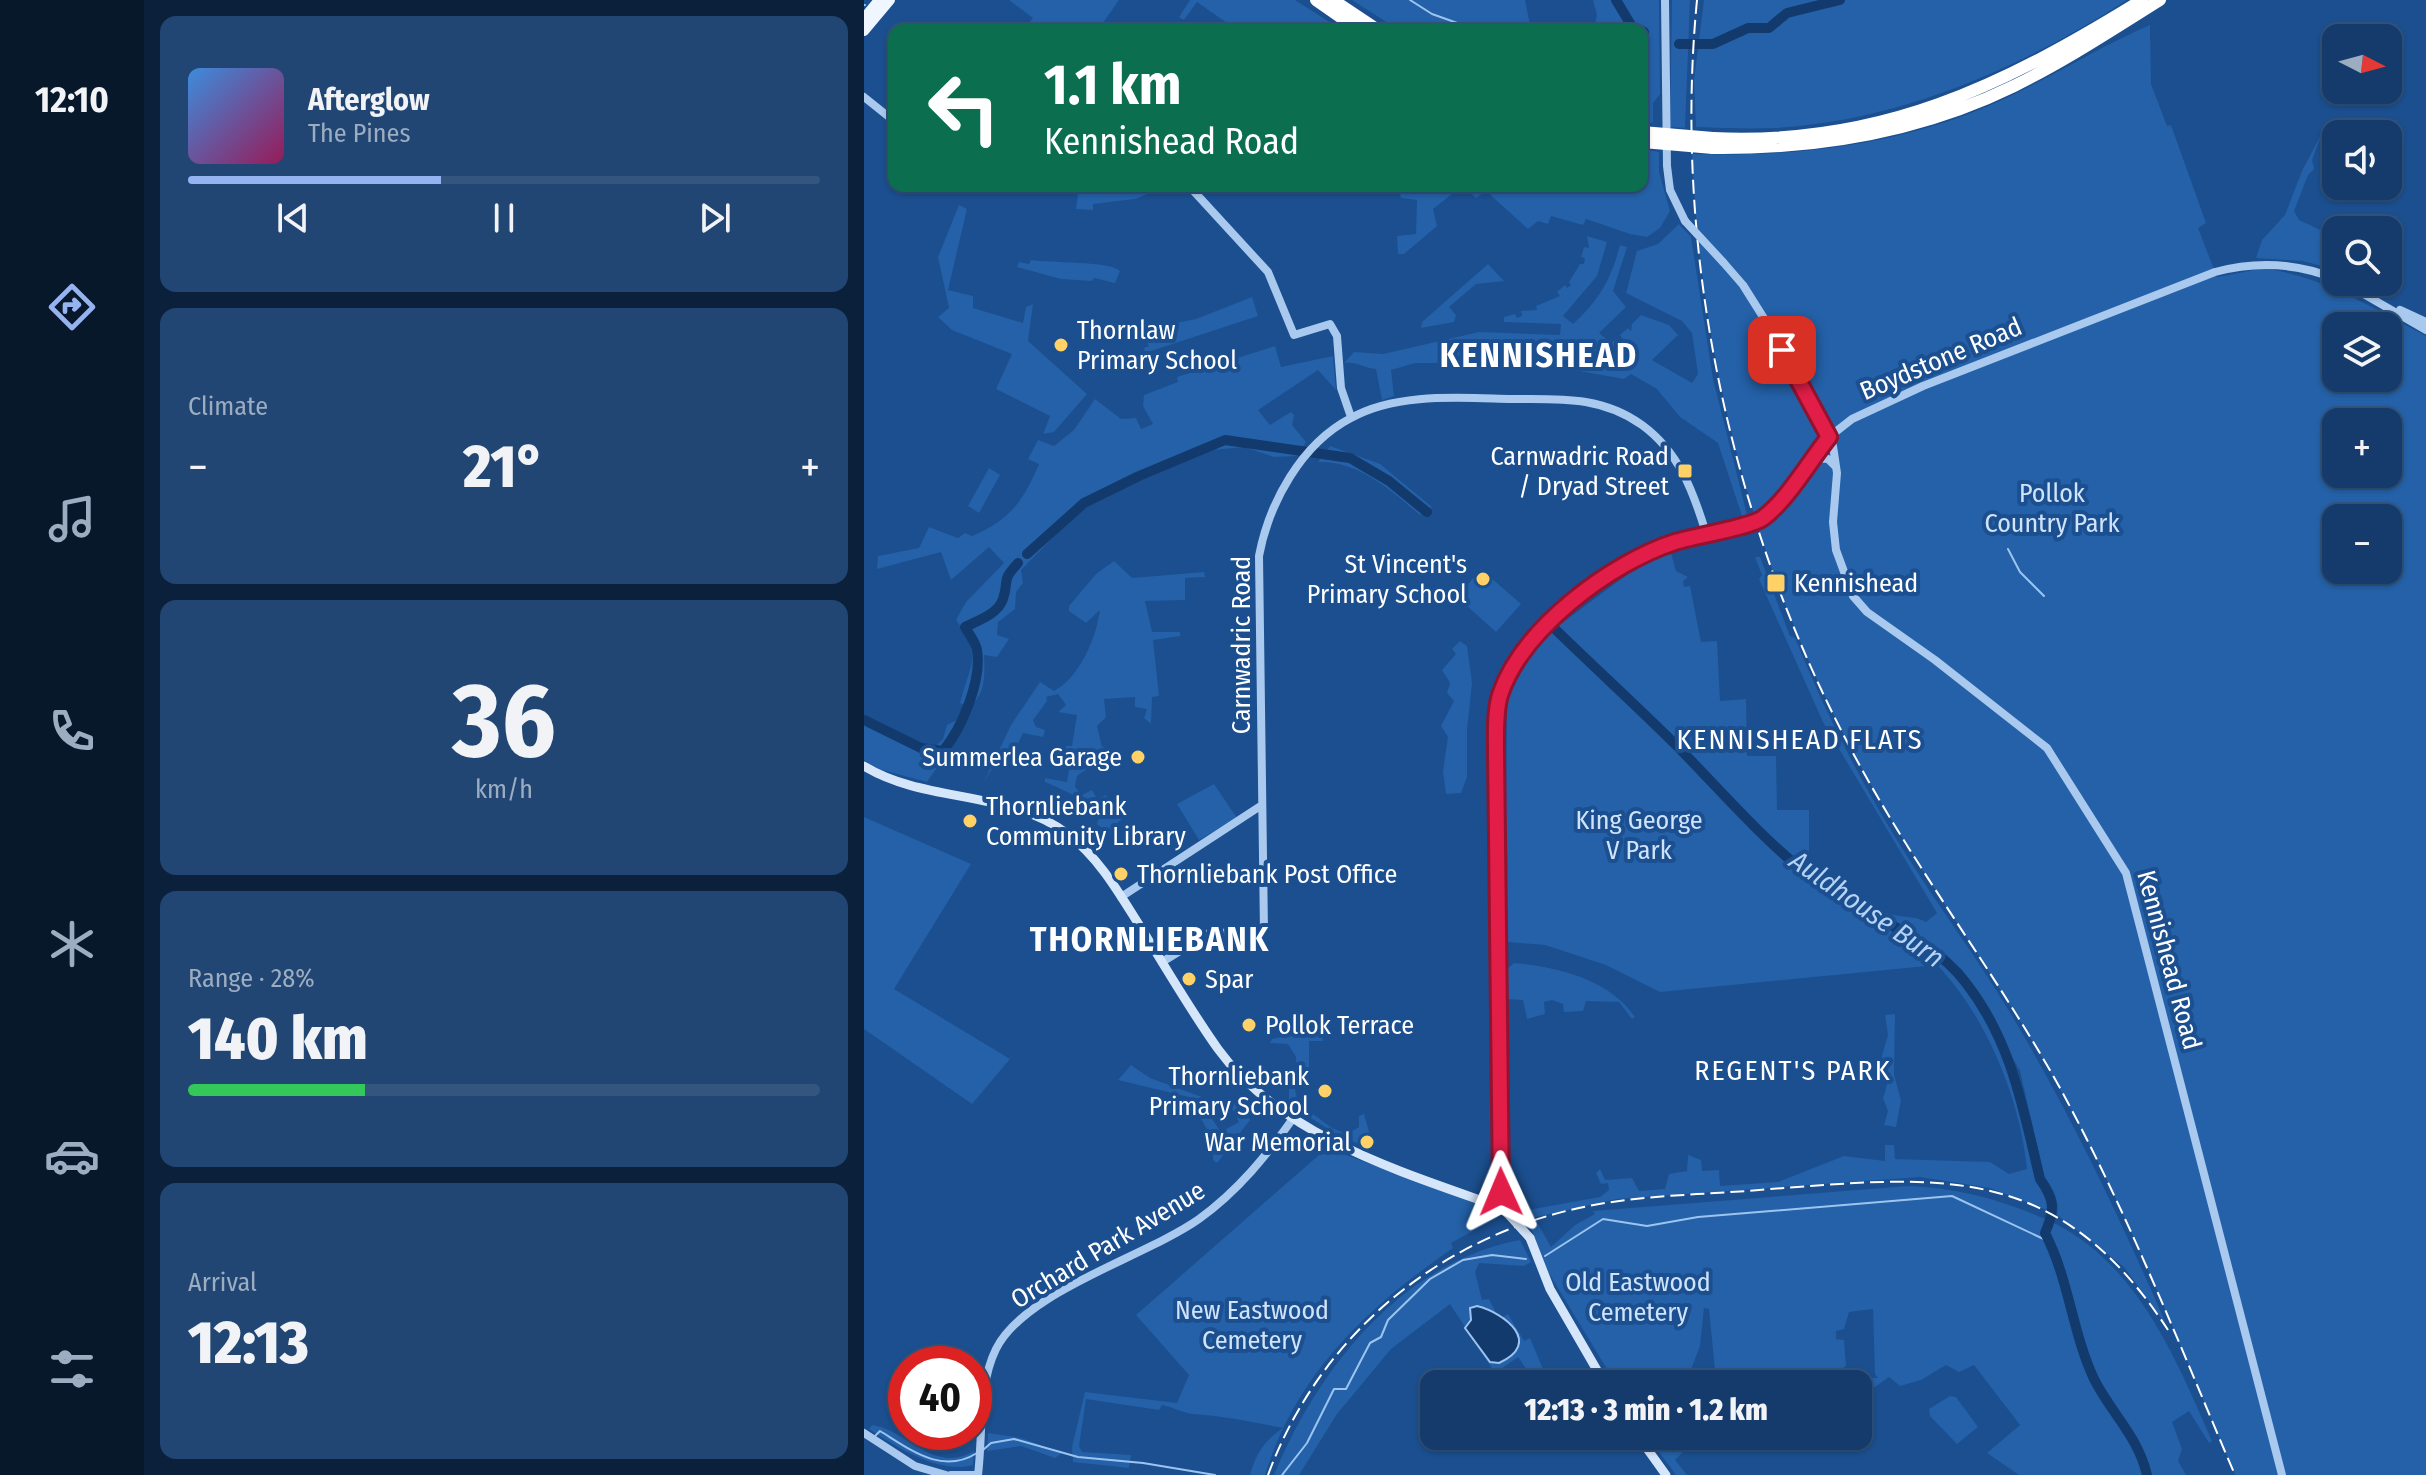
<!DOCTYPE html>
<meta charset="utf-8">
<style>
body{margin:0;font-family:"Fira Sans Condensed",sans-serif;background:#214673;color:#f1f3f6;height:100vh;display:flex;flex-direction:column;font-size:30px;white-space:nowrap}
*{box-sizing:border-box;margin:0}
p{font-size:26px;color:#9dadc1}
.icon{flex:none;width:44px;height:44px;fill:none;stroke:currentColor;stroke-width:2;stroke-linecap:round;stroke-linejoin:round}
.map{position:relative;flex:1;overflow:hidden}
.panel{display:flex;flex-direction:column;gap:16px;padding:16px;background:#0b203b;width:720px}
.panel>*{flex:none}
.hud{position:absolute;left:24px;top:24px;width:760px;height:168px;border-radius:16px;box-shadow:0 2px 6px #0004,0 0 0 2px #33557e;background:#0b6e4f;color:#fff;overflow:hidden}
.needle{width:52px;rotate:96deg}
.controls{position:absolute;left:1458px;top:24px;display:grid;gap:16px}
.controls a{display:grid;place-items:center;width:80px;height:80px;border-radius:16px;background:#143b6b;box-shadow:0 2px 6px #0004,0 0 0 2px #33557e;font-size:40px}
.speed{position:absolute;left:24px;top:1346px;display:flex;gap:16px;font-size:40px;font-weight:700;text-align:center}
.speed>*{display:grid;place-content:center;width:104px;height:104px;border-radius:50%;background:#143b6b;box-shadow:0 2px 6px #0004,0 0 0 2px #33557e;line-height:1}
.speed .limit{border:12px solid #d22;background:#fff;color:#111}
.pin{position:absolute;display:grid;place-items:center;width:68px;height:68px;color:#fff;margin:-34px;border-radius:16px;box-shadow:0 4px 12px #0006}
.me{position:absolute;width:88px;margin:-44px;rotate:359deg;stroke-linejoin:round;filter:drop-shadow(0 0 6px #0008)}
.turn{display:flex;align-items:center;gap:28px;height:168px;padding:0 24px;font-size:36px}
.turn .icon{width:104px;height:104px;stroke-width:2.5}
.turn b{display:block;font-size:56px;line-height:68px}
.big{font-size:60px;font-weight:800;line-height:1.1}
.panel .card{flex:1;display:flex;flex-direction:column;justify-content:center;gap:12px;min-width:0;padding:0 28px;border-radius:16px;background:#214673}
.panel .dial{align-items:center;gap:0}
.dial b{font-size:104px;line-height:1}
.song{display:flex;align-items:center;gap:24px}
.cover{width:96px;height:96px;border-radius:12px;background:linear-gradient(135deg,hsl(210 70% 55%),hsl(330 70% 35%))}
.played{height:8px;border-radius:4px;background:linear-gradient(90deg,#95b2f1 40%,#33557e 40%)}
.keys{display:flex;justify-content:space-around;direction:ltr}
.heat{display:flex;justify-content:space-between;align-items:center;font-size:44px;direction:ltr}
.charge{height:12px;border-radius:6px;background:linear-gradient(90deg,#34c759 28%,#33557e 0)}
.trip{position:absolute;left:556px;top:1370px;width:452px;height:80px;border-radius:16px;background:#143b6b;box-shadow:0 2px 6px #0004,0 0 0 2px #33557e;font-weight:800;line-height:80px;text-align:center}
main{display:flex;flex:1;min-height:0}
.tabs{display:flex;flex-direction:column;width:144px;justify-content:space-around;align-items:center;background:#08182b;color:#9dadc1}
.tabs .icon{width:56px;height:56px}
.tabs .current{color:#95b2f1}
.tabs b{font-size:36px;color:#f1f3f6}
.map>svg:first-child{display:block}
</style>
<main>
<nav class="tabs">
<b>12:10</b>
<svg class="icon current" aria-label="directions" viewBox="0 0 24 24"><path d="M12 3l9 9-9 9-9-9zM9 14v-3h6M13 9l2 2-2 2"/></svg>
<svg class="icon" aria-label="music" viewBox="0 0 24 24"><path d="M9 18V5l10-2v13"/><circle cx="6" cy="18" r="3"/><circle cx="16" cy="16" r="3"/></svg>
<svg class="icon" aria-label="phone" viewBox="0 0 24 24"><path d="M5 4h4l2 5-3 2q2 4 5 5l2-3 5 2v4C11 20 4 13 5 4z"/></svg>
<svg class="icon" aria-label="climate" viewBox="0 0 24 24"><path d="M12 3v18M4 7l16 10M4 17L20 7"/></svg>
<svg class="icon" aria-label="car" viewBox="0 0 24 24"><path d="M5 17H2v-5l4-1 3-4h7l3 4 3 1v5h-3M9 17h6M6 11h13"/><circle cx="7" cy="17" r="2"/><circle cx="17" cy="17" r="2"/></svg>
<svg class="icon" aria-label="filters" viewBox="0 0 24 24"><path d="M4 7h16M4 17h16"/><circle cx="9" cy="7" r="2"/><circle cx="15" cy="17" r="2"/></svg>
</nav>
<section class="panel">
<div class="card">
<div class="song"><i class="cover"></i><div><b>Afterglow</b><p>The Pines</p></div></div>
<div class="played"></div>
<div class="keys"><svg class="icon" aria-label="previous" viewBox="0 0 24 24"><path d="M18 5L8 12l10 7zM5 5v14"/></svg><svg class="icon" aria-label="pause" viewBox="0 0 24 24"><path d="M8 5v14M16 5v14"/></svg><svg class="icon" aria-label="next" viewBox="0 0 24 24"><path d="M6 5l10 7-10 7zM19 5v14"/></svg></div>
</div>
<div class="card"><p>Climate</p>
<div class="heat"><a>−</a><b class="big">21°</b><a>+</a></div>
</div>
<div class="card dial"><b>36</b><p>km/h</p></div>
<div class="card"><p>Range · 28%</p><b class="big">140 km</b><div class="charge"></div></div>
<div class="card"><p>Arrival</p><b class="big">12:13</b></div>
</section>
<div class="map">
<svg width="1562" height="1475" viewBox="0 0 1562 1475">
<rect width="100%" height="100%" fill="#1b4f8f"/>
<!-- green -->
<path fill="#2461a8" fill-rule="evenodd" d="M145,0h110l-21,30h-75l10,-12z
M326,0h105l47,30h-105l-40,-28 -13,18 -5,-3z
M488,0h173l6,30h-132z
M729,0h66l1,94 -7,9v20l-11,-2v-91h-48l3,-15z
M808,0h18l-5,128 -15,-1z
M840,0h423c-104,67 -226,121 -352,128 -26,1 -53,0 -79,-1l-2,-47z
M1286,25l1,59 16,42 4,-1 35,98 -8,5 19,49 33,-6 6,-4c64,8 113,39 170,69v1139h-191c-56,-131 -107,-264 -177,-389 -63,-115 -144,-218 -205,-334 -98,-183 -152,-391 -161,-598 101,3 201,-8 294,-47 57,-24 108,-58 164,-82zM1472,326h52v52h-52zM1472,422h52v52h-52zM1472,518h52v52h-52z
M1458,133l-10,27 2,9 -6,6 -14,36 5,9 37,17v10l-10,20 -23,-6 -47,-3 6,-18 23,-25 17,-44z
M778,149l17,3v20l11,39 -10,17 -13,9 -17,-3 -44,-15 -3,6 -32,-9 -3,8 -10,-3 -10,8 -42,-38 -10,7 -12,-12h178z
M215,186h71l2,6 -17,7 -42,5v6l-17,-1z
M534,186h64l-29,23 4,17 -33,28h-6l-1,-18 19,-2 1,-34 -16,-2z
M95,205l8,4 -19,81 25,6v12l50,15 3,-16 7,-3 -5,37 59,53 -33,38 -11,2 7,-18 -54,-27 16,-35 -60,-24 -14,-13 11,-9 -11,-51z
M815,224l12,13 22,142 34,136 -5,1 -24,-73 -38,-26 -23,-28 -26,-15 -7,5 -89,-16h-120l-24,7 3,26 -12,4 -6,-31c-12,-1 -20,-8 -32,-6l10,-11 29,2 96,-22 81,3 1,-11 -57,-2v-5l11,-3 2,4 5,-2 -1,-5 16,-1 -1,-4 24,-10 -3,-4 8,-7 2,3 4,-3 -2,-3 11,-18h4l1,-6 -4,-1 3,-10 5,1 -2,-12 20,6 -10,34 -34,40 10,8c26,-24 38,-44 47,-79l7,2 -14,44 13,16 -27,26 12,10 5,-4 4,3 3,-3 -3,-4 8,-7 3,3 1,-7 9,-9 28,10 9,10 -26,25 40,23 6,-9 -6,-41 -10,-12 -56,-28 11,-42 21,-7z
M167,260c19,3 80,1 89,11l-5,12 -21,-5 -2,3 -31,-2 -44,-12 2,-5 10,2z
M624,264l16,17 -28,3 -27,23 7,8 -2,7 -33,6 1,-6z
M388,297l6,19 -113,37 -1,-5 5,-2 -8,-16 55,-11z
M411,346l6,21 52,-11 3,34 -18,-20 -60,40 12,15 21,-13 3,3 -2,10 14,17 -9,14 -23,1 -30,-10 -32,3 -126,54 -65,66 2,13 -7,9 -1,17 -17,13 -1,13 12,4 -12,18 -13,-2c1,19 2,41 -16,52l-8,-4c10,-40 23,-45 -4,-83l10,-18 38,-39 -15,-16 -38,33 -10,-28 -64,17 1,-13 41,-8 10,-21 29,11 7,-5 7,3c40,-17 52,-37 67,-72l-11,-5 10,-19 16,6 20,-16 21,-31 26,20 15,-1 5,11 12,-5 -10,-18 1,-11 34,-13 -1,-5z
M466,446l50,18 52,43 -12,8c-28,-24 -62,-55 -102,-53z
M125,468l11,7 -21,38 -11,-7z
M807,553l5,18 12,6 -5,4 1,6 6,-1 11,56 16,-1 3,60 26,-2 1,57h29l1,54h32v56c28,26 44,38 81,48 14,4 23,1 36,8l11,-9 -114,-191 -64,-143 3,-4 -7,-18h5l30,79 5,2c31,77 69,151 114,221 32,51 69,100 100,152 61,101 111,207 158,315l-43,-59 -67,-52c2,-14 -2,-24 -12,-35l-25,-109 -60,-103 -57,-38 -47,-25c21,25 61,35 87,57 60,52 78,144 95,217l9,11 5,22 -62,-24 -70,-11 -303,22 -94,21 -6,-8 83,-15 9,-7 -1,-7 -7,1 -5,-11 4,-4 5,11 27,-2 7,13 26,-2 4,-15 18,-3 1,-16 13,5 1,11 17,-1 1,16 58,-4 66,-26 41,5v-16h9l1,14 95,3 19,12 18,-5c-7,-71 -41,-153 -90,-204l-277,27 -54,-27 -61,-20 -37,-3 -3,-6 2,-241 22,-40 28,-28 88,-66z
M250,561l18,17 72,-6 1,5 -20,1v22l-40,1 7,31h28v4l-27,4 6,56 -7,1 -1,27 -7,-6 3,-9 -12,-2v-10l-31,2 2,18 -9,9 5,21 11,3 -36,26 -2,11 7,8 10,-5 5,9 9,-4 16,24 -7,6 5,8 -6,5 -17,-14 3,-8c-12,-15 -36,-26 -55,-34v-4l22,4 3,-20 -7,-1 3,-15h6l5,-31 -19,-3 8,-7 -8,-11 -12,3 1,4 -14,19 3,7 9,3 -2,7 -20,-4 -13,28 -17,6 -9,15 27,-57 29,-43 14,9c26,-14 42,-53 46,-81l-14,13 -17,-12v-5l27,-32z
M617,569l40,35 -25,28 -39,-35z
M596,641l7,5 5,37 -5,47v47l-6,16 -15,1 -3,-23 5,-34 -7,-11 13,-25 -7,-8 3,-10 -8,-13 14,-16 -4,-5z
M0,718l68,32 11,-11 4,-14 10,-5 2,16 -32,46 -48,-13 -15,-9z
M350,784l23,34 -38,22 -22,-36z
M0,817l107,47 -77,125 116,70 -38,45 -108,-75z
M650,963c44,4 95,16 121,54l-3,2 -13,-17 -33,-1 -3,10 -19,1 -1,-8 -11,-4 -8,2 1,12 -18,5 -4,-19 -16,-1v-30z
M1031,1014l-1,61 7,25 -5,27 -12,-2 4,-14 -5,-13c5,-15 8,-23 -2,-39l7,-24 -3,-20z
M430,1015h7l1,20 20,-3 1,9h-14v39h-13v-23l-8,-13 -18,-1 2,-4 23,-5z
M267,1065l19,13 52,19 -5,2 -79,-19z
M425,1080h4l5,23 34,25 15,6 12,-7v-11l5,-2 6,21 -11,9 -20,-8 -50,-32z
M350,1099l10,3 -15,13 12,17 18,-10 -9,-17 8,-3 12,18 -33,43 -4,-3 1,-19 -17,-29z
M463,1148l160,59 11,10 -47,26 2,5c-85,59 -156,124 -188,227h-15c6,-22 15,-35 33,-47 -30,-6 -60,-12 -90,-14 -10,-1 -20,-7 -31,-9l-3,5 -73,-11 -7,47 3,6 49,3 -2,13 -56,-6 -1,-15 13,-55 92,11 12,-28 -53,-60z
M1044,1186c50,2 91,13 137,33l-1,17 14,23 36,122 43,70 7,24h-125l-32,-22 33,-28 -46,-60 -15,7 -13,-7 -25,15 -21,6 -11,-9 -17,12 -23,-5v-6h29l-3,-4 -2,-65 -24,3 -5,17 -8,2v8l8,1 2,26 -22,14 -108,1 -7,-72 -5,-1 -4,38 -13,34 26,4h-97l-72,-119 -13,-38 7,-3 13,23 24,-22 20,-11 -2,-3z
M1188,1222c86,42 124,137 160,219l-3,2 -20,-32 -17,11 10,27 -4,12 8,14h-36l-24,-54 -28,-42 -16,-42 -21,-80 -14,-23z
M656,1240l11,22 -7,4 -45,-3 -4,9 7,28 7,-1 10,20 9,-5 16,27 6,-3 13,31 -12,7 -13,-19 -23,16 -45,-69 -59,45 -54,65 -38,61h-25c44,-107 128,-213 246,-235z
M1086,1396l6,1 22,30 -21,17 -27,-28 -1,-7z
M8,1425c34,4 61,50 102,26l-1,14c-34,10 -78,-19 -104,-36z
M124,1433l33,5 41,15 -7,5 -34,-12 -34,5z
M783,1436h52l-24,24 12,15h-11z"/>
<!-- water -->
<path fill="#123a6d" stroke="#9cc4f0" stroke-width="2" d="M613,1306c28,7 66,37 22,57l-9,-1 -25,-34 6,-8 -1,-12z"/>
<g fill="none" stroke-linecap="round" stroke-linejoin="round">
<!-- stream -->
<path stroke="#9cc4f0" stroke-width="2" d="M546,0l22,14 45,16
M0,5h1
M1144,549l12,23 24,24
M681,1256l58,-37 44,7 51,-9 254,-21 98,46
M10,1437l6,-6c31,19 62,44 97,22
M119,1450l8,-7 23,-4 64,18 65,6 72,12
M418,1475l25,-32 27,-54h12l24,-46 11,-6 7,-17 42,-41 33,-19 29,-5 34,4"/>
<!-- river -->
<path stroke="#123a6d" stroke-width="10" d="M752,0l18,30
M778,31l2,1
M815,44h34l35,-16h21l18,-15 53,-13
M163,554l57,-51 55,-27 86,-36 125,18 39,23 38,31
M692,630c40,39 82,77 122,117 44,45 85,93 134,131 49,37 117,56 154,105 46,59 57,126 74,196 15,21 15,31 5,54 24,46 27,99 49,146 17,34 44,57 53,96
M0,720l57,28 22,3c19,-23 39,-70 34,-101 -1,-7 -8,-16 -12,-23 14,-7 33,-13 38,-28 7,-21 -3,-16 15,-36"/>
<!-- tertiary -->
<path stroke="#a9c9ee" stroke-width="8" d="M801,0l2,166 3,24 15,31
M0,97l30,24
M325,186l79,86 26,63 36,-11 7,12 4,52 10,29
M859,262l20,23 22,35 68,126 4,27 -4,49 3,28 17,46 14,16 68,48 112,88 79,125 156,602
M1479,282l83,48
M1536,310l26,12
M948,458l16,1 8,8
M257,897l141,-92
M298,962l47,-29 55,-1 -5,-376c10,-53 42,-112 92,-138 46,-26 111,-20 162,-19 47,0 89,-3 129,26 37,27 51,66 64,108
M636,1207l-3,-491 2,-18 19,-40 38,-41 49,-40 37,-23 120,-35 67,-82 23,-18 71,-33 292,-114c41,-11 82,-9 121,7
M0,1433l51,33 31,9
M87,1475h27
M114,1475c5,-40 0,-90 18,-126 29,-58 149,-92 203,-130 39,-28 68,-64 95,-102"/>
<!-- secondary -->
<path stroke="#d6e6fa" stroke-width="9" d="M0,766c62,38 146,23 205,69 33,26 52,62 74,96 24,39 48,80 75,118 64,88 184,123 282,158l10,9
M666,1238l20,51 55,95
M774,1436l28,39"/>
<!-- primary -->
<path stroke="#f0f6ff" stroke-width="10" d="M0,18l15,-18
M0,31l26,-31"/>
<!-- motorway -->
<path stroke="#fff" stroke-width="12" d="M452,0l43,30
M469,0l45,30
M849,138c168,8 290,-52 429,-138
M849,148c103,1 207,-16 301,-62 51,-25 98,-56 146,-86"/>
<!-- rail -->
<path stroke="#fff" stroke-width="2" stroke-dasharray="14 6" stroke-linecap="butt" d="M833,0c-25,256 35,527 156,753 62,116 143,220 207,335 68,125 119,256 175,387
M404,1475c51,-138 168,-236 311,-267 58,-13 120,-13 180,-18 180,-14 297,-31 409,140"/>
<!-- tertiary-bridge -->
<path stroke="#a9c9ee" stroke-width="8" d="M821,221l38,41"/>
<!-- secondary-bridge -->
<path stroke="#d6e6fa" stroke-width="9" d="M646,1216l20,22"/>
<!-- motorway-bridge -->
<path stroke="#fff" stroke-width="12" d="M778,132l71,6
M779,142l70,6"/>
</g>
<g fill="none" stroke-linecap="round" stroke-linejoin="round">
<defs>
<path id="route" d="M637,1192l-5,-442c0,-18 -1,-38 4,-55 22,-66 110,-132 175,-153 19,-6 76,-15 88,-24 26,-20 46,-56 66,-81l-47,-87"/>
</defs>
<!-- route casing -->
<use href="#route" stroke="#92132f" stroke-width="20"/>
<!-- route -->
<use href="#route" stroke="#e11d48" stroke-width="14"/>
</g>
<!-- markers -->
<g fill="#ffd166" stroke="#1b4f8f" stroke-width="3">
<circle cx="197" cy="345" r="8"/>
<rect x="813" y="463" width="16" height="16" rx="4"/>
<circle cx="619" cy="579" r="8"/>
<rect x="902" y="573" width="20" height="20" rx="4"/>
<circle cx="274" cy="757" r="8"/>
<circle cx="106" cy="821" r="8"/>
<circle cx="257" cy="874" r="8"/>
<circle cx="325" cy="979" r="8"/>
<circle cx="385" cy="1025" r="8"/>
<circle cx="461" cy="1091" r="8"/>
<circle cx="503" cy="1142" r="8"/>
</g>
<g text-anchor="middle" dominant-baseline="central" stroke-width="8" stroke-linejoin="round" paint-order="stroke">
<!-- poi labels -->
<g font-size="26" fill="#fff" stroke="#1b4f8f" text-anchor="start">
<text x="213" y="330">Thornlaw<tspan x="213" dy="30">Primary School</tspan></text>
<text x="805" y="456" text-anchor="end">Carnwadric Road<tspan x="805" dy="30">/ Dryad Street</tspan></text>
<text x="603" y="564" text-anchor="end">St Vincent's<tspan x="603" dy="30">Primary School</tspan></text>
<text x="930" y="583">Kennishead</text>
<text x="258" y="757" text-anchor="end">Summerlea Garage</text>
<text x="122" y="806">Thornliebank<tspan x="122" dy="30">Community Library</tspan></text>
<text x="273" y="874">Thornliebank Post Office</text>
<text x="341" y="979">Spar</text>
<text x="401" y="1025">Pollok Terrace</text>
<text x="445" y="1076" text-anchor="end">Thornliebank<tspan x="445" dy="30">Primary School</tspan></text>
<text x="487" y="1142" text-anchor="end">War Memorial</text>
</g>
<!-- street labels -->
<g font-size="26" fill="#fff" stroke="#1b4f8f">
<text transform="translate(1077 359) rotate(-23)">Boydstone Road</text>
<text transform="translate(377 645) rotate(-90)">Carnwadric Road</text>
<text transform="translate(1305 960) rotate(75)">Kennishead Road</text>
<text transform="translate(244 1245) rotate(-31)">Orchard Park Avenue</text>
</g>
<!-- park labels -->
<g font-size="26" fill="#cfe3fa" stroke="#1b4f8f">
<text x="1188" y="493">Pollok<tspan x="1188" dy="30">Country Park</tspan></text>
<text x="775" y="820">King George<tspan x="775" dy="30">V Park</tspan></text>
<text x="774" y="1282">Old Eastwood<tspan x="774" dy="30">Cemetery</tspan></text>
<text x="388" y="1310">New Eastwood<tspan x="388" dy="30">Cemetery</tspan></text>
</g>
<!-- neighbourhood labels -->
<g font-size="28" letter-spacing="2" fill="#fff" stroke="#1b4f8f">
<text x="936" y="739">KENNISHEAD FLATS</text>
<text x="929" y="1070">REGENT'S PARK</text>
</g>
<!-- water labels -->
<g font-size="28" font-style="italic" fill="#b5d3f5" stroke="#1b4f8f">
<text transform="translate(1003 909) rotate(35)">Auldhouse Burn</text>
</g>
<!-- district labels -->
<g font-size="34" font-weight="bold" letter-spacing="2" fill="#fff" stroke="#1b4f8f">
<text x="675" y="355">KENNISHEAD</text>
<text x="286" y="939">THORNLIEBANK</text>
</g>
</g>
</svg>
<div class="controls">
<a><svg class="needle" viewBox="-14 -14 28 28"><path d="M0-13l5 13h-10z" fill="#e53935"/><path d="M0 13l5-13h-10z" fill="#9dadc1"/></svg></a>
<a><svg class="icon" aria-label="sound" viewBox="0 0 24 24"><path d="M4 9h4l5-4v14l-5-4H4zM17 9q2 3 0 6"/></svg></a>
<a><svg class="icon" aria-label="search" viewBox="0 0 24 24"><circle cx="10" cy="10" r="6"/><path d="M15 15l6 6"/></svg></a>
<a><svg class="icon" aria-label="layers" viewBox="0 0 24 24"><path d="M12 4l9 5-9 5-9-5zM3 14l9 5 9-5"/></svg></a>
<a>+</a>
<a>−</a>
</div>
<div class="speed"><div class="limit">40</div></div>
<div class="pin" style="left:918px;top:350px;background:#d93025"><svg class="icon" aria-label="arrive" viewBox="0 0 24 24"><path d="M6 21V4h12l-3 4 3 4H6"/></svg></div>
<svg class="me" style="left:637px;top:1192px" viewBox="-20 -20 40 40"><path d="M0-17L14 15 0 8-14 15z" fill="#e11d48" stroke="#fff" stroke-width="4"/></svg>
<div class="trip">12:13 · 3 min · 1.2 km</div>
<div class="hud">
<div class="turn"><svg class="icon" aria-label="left" viewBox="0 0 24 24"><path d="M17 20v-9H6M10 6l-5 5 5 5"/></svg><div><b>1.1 km</b>Kennishead Road</div></div>
</div>
</div>
</main>
